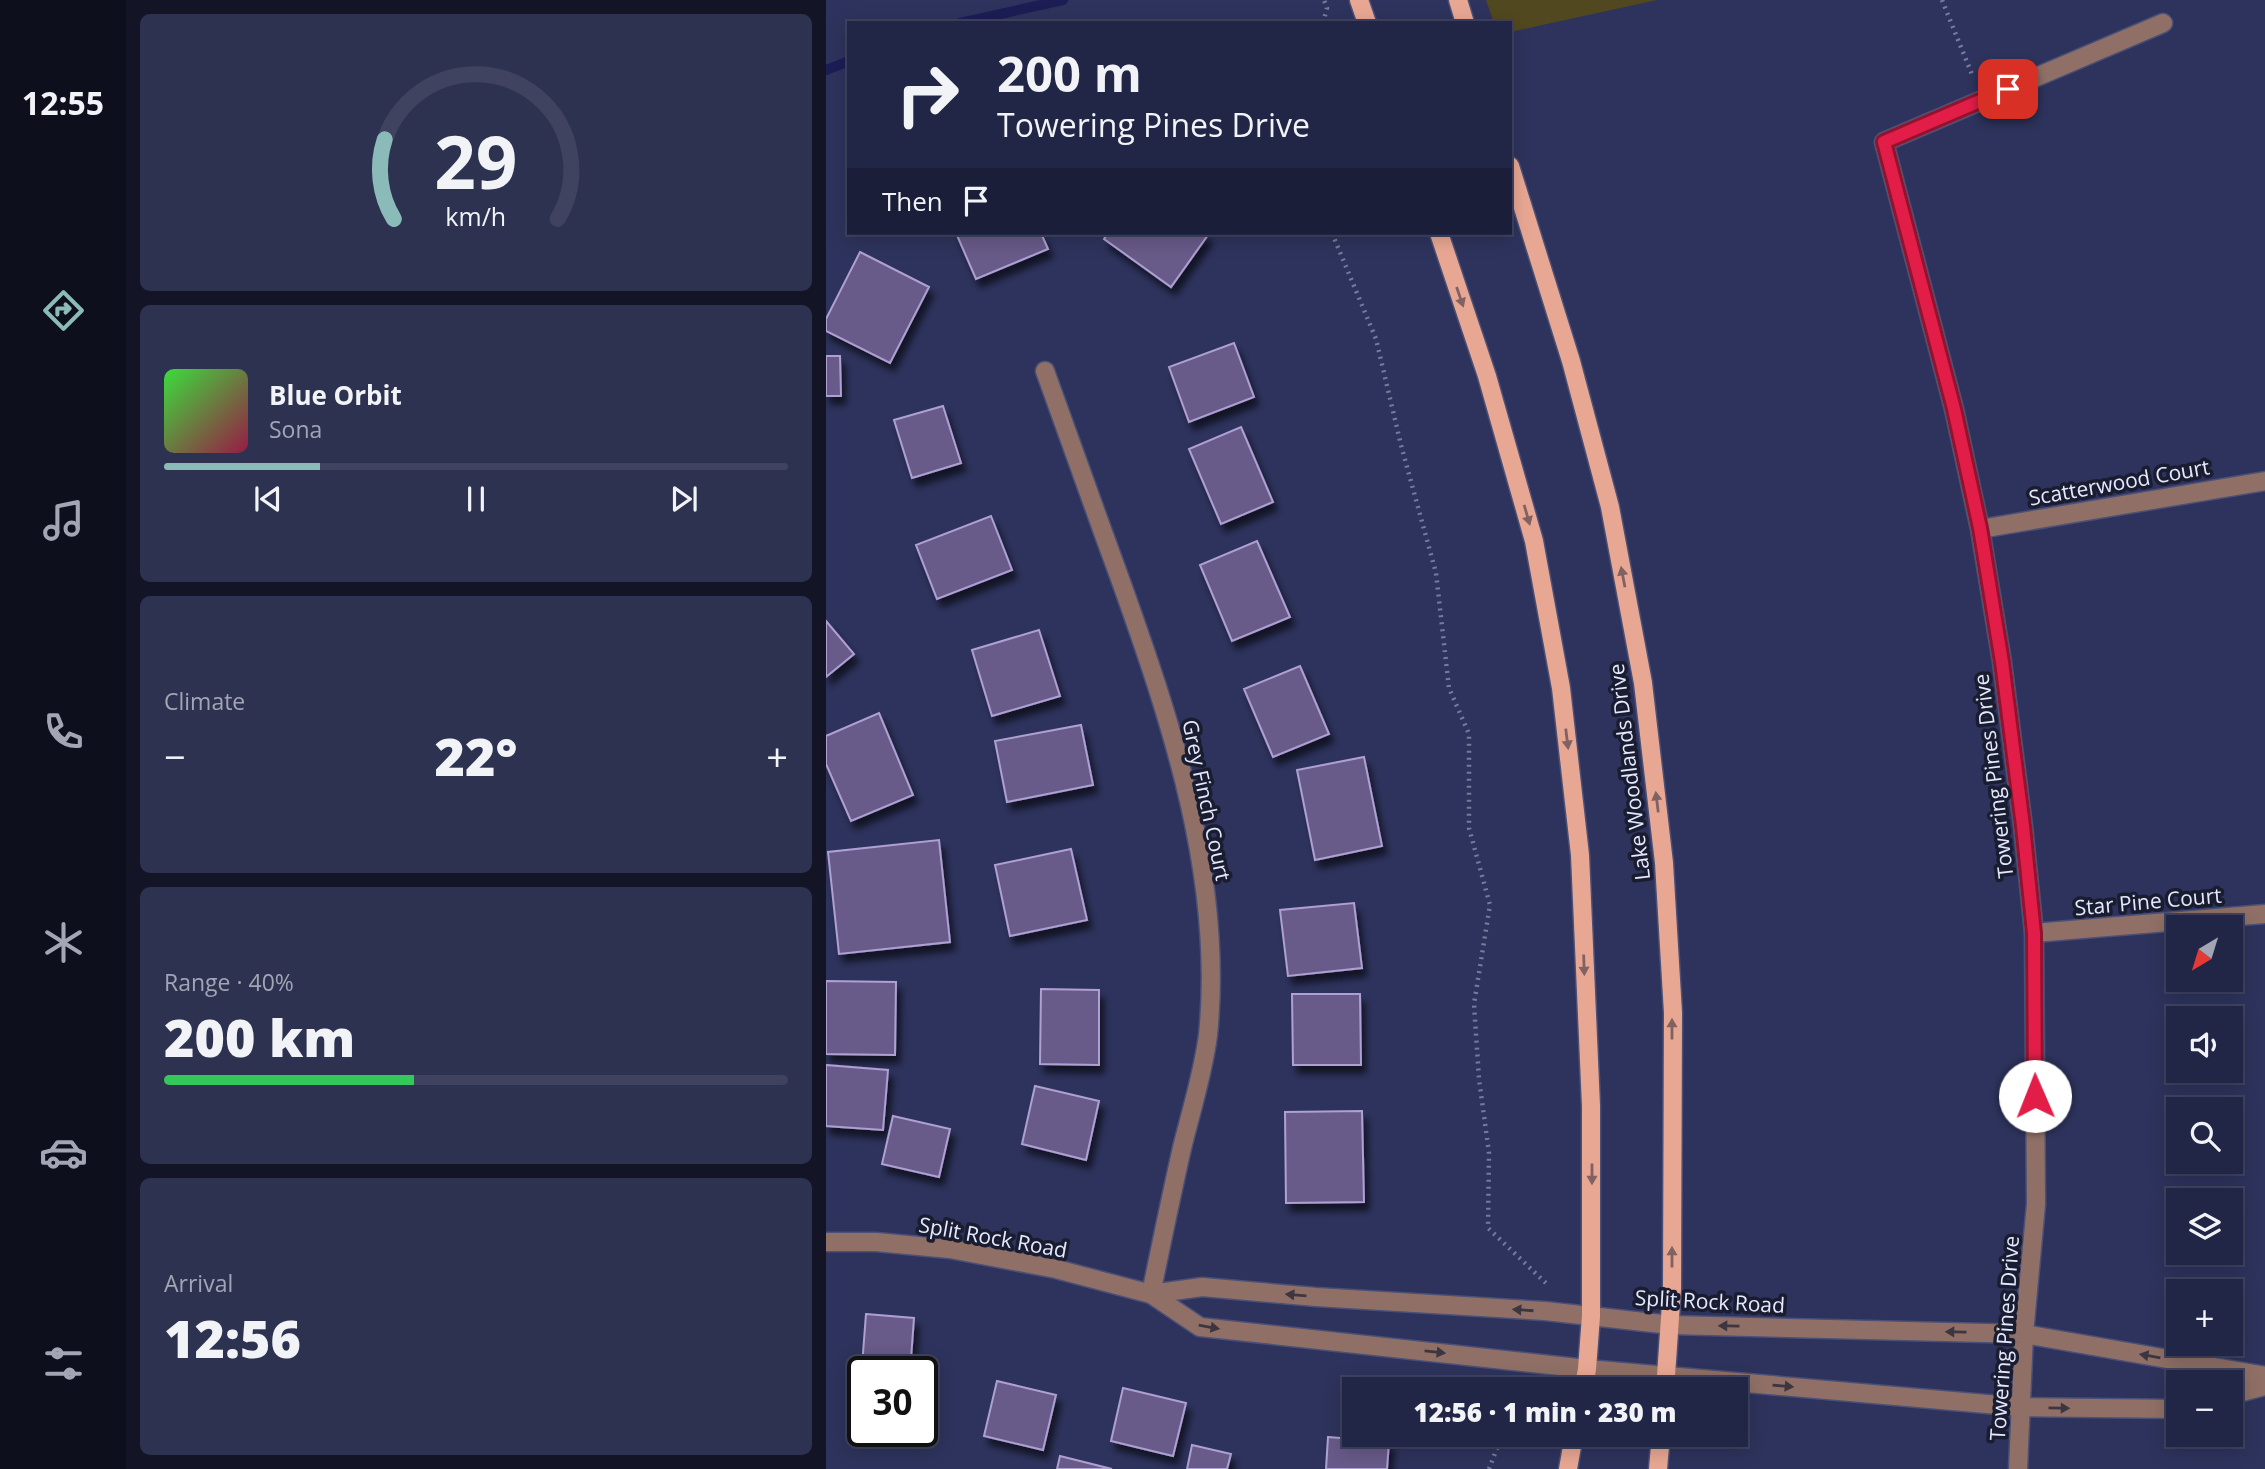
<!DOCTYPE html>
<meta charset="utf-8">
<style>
body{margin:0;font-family:"Open Sans",sans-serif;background:#2e3251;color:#f1f3f6;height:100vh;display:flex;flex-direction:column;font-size:26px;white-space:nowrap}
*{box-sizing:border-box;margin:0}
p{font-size:23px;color:#a2a5b3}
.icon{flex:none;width:38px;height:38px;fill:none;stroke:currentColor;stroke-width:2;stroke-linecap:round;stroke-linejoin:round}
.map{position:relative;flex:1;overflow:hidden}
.drawer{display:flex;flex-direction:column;gap:14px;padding:14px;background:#131526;width:700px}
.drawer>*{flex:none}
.banner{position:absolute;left:21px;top:21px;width:665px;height:214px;border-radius:0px;box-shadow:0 4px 18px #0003,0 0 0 2px #3f435f;background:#222646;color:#f1f3f6;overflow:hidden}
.needle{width:46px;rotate:218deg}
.buttons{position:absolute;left:1340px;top:915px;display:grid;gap:14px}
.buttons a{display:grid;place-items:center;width:77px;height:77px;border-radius:0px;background:#222646;box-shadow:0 4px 18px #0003,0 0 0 2px #3f435f;font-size:35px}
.speed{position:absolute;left:21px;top:1356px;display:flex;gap:14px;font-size:35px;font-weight:700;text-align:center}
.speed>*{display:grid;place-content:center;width:91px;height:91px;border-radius:50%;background:#222646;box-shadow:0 4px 18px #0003,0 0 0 2px #3f435f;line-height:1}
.speed .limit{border:4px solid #111;border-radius:10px;background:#fff;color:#111}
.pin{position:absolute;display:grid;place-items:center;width:60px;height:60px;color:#fff;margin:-30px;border-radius:14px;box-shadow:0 4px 10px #0006}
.me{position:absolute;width:77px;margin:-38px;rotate:359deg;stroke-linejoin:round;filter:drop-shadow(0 0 5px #0008)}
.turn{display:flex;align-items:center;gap:24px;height:147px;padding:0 35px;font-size:32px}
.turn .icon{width:91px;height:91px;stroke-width:2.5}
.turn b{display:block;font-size:49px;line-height:60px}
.then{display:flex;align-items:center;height:66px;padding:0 35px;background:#0003;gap:14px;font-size:26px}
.big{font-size:52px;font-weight:800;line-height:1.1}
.drawer .card{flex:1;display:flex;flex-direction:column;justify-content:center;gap:10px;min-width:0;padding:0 24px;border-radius:10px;background:#2e3251}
.drawer .dial{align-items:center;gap:0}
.dial svg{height:182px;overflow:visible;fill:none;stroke:#3f435f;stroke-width:7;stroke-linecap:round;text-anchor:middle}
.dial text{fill:#f1f3f6;stroke:none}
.song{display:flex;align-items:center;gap:21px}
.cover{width:84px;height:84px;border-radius:10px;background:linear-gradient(135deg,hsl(120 70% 55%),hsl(340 70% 35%))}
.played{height:7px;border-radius:4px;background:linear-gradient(90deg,#8bbbb9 25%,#3f435f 25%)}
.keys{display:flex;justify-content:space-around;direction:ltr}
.heat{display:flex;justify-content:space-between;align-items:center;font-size:38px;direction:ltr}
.charge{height:10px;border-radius:5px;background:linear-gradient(90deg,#34c759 40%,#3f435f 0)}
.trip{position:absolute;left:516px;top:1377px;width:406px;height:70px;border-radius:0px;background:#222646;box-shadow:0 4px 18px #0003,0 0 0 2px #3f435f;font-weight:800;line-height:70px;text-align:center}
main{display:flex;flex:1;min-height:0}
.menu{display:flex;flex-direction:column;width:126px;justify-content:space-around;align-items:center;background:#0e0f1c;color:#a2a5b3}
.menu .icon{width:49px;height:49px}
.menu .current{color:#8bbbb9}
.menu b{font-size:32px;color:#f1f3f6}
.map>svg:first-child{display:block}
</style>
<main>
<nav class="menu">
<b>12:55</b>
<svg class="icon current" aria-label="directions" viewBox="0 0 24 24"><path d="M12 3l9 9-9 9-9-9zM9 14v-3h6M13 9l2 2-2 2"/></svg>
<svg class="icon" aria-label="music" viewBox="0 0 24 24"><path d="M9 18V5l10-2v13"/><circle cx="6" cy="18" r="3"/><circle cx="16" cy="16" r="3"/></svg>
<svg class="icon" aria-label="phone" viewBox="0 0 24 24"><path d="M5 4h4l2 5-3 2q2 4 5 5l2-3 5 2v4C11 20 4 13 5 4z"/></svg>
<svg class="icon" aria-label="climate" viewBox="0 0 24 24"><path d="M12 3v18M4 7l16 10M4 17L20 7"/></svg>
<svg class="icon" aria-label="car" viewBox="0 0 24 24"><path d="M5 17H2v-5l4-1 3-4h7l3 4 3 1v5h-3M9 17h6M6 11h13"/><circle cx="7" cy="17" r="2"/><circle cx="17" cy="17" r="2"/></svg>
<svg class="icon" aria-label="filters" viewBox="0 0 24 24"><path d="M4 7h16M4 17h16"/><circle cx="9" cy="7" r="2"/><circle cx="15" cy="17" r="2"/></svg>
</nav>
<section class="drawer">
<div class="card dial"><svg viewBox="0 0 100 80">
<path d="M14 69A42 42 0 1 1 86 69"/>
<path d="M14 69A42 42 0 0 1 10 34" stroke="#8bbbb9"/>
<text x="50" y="56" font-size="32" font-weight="700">29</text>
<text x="50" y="72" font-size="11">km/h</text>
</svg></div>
<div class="card">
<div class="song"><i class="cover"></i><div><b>Blue Orbit</b><p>Sona</p></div></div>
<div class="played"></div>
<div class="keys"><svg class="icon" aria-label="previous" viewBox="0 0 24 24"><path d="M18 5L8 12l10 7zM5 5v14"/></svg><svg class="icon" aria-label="pause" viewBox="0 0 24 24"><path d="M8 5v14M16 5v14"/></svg><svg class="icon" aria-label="next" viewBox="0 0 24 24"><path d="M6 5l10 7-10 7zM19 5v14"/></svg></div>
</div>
<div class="card"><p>Climate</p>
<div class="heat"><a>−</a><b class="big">22°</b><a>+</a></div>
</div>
<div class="card"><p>Range · 40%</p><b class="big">200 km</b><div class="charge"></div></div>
<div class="card"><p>Arrival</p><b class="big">12:56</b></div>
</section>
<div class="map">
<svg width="1439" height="1469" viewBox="0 0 1439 1469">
<defs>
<filter id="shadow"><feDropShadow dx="4.5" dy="8" stdDeviation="3.5" flood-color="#0009"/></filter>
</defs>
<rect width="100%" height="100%" fill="#2e335d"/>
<!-- green -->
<path fill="#52481f" d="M660,0h171l-147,32v-9h-16z"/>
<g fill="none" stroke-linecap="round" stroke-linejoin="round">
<!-- stream -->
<path stroke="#1c1d54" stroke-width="10" d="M134,23l103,-23
M0,70l23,-9"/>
</g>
<!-- building -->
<path fill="#685a89" stroke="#aea0d3" stroke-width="2" filter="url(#shadow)" d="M130,233h85l7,16 -72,30z
M282,233h97l3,2 -37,52 -67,-48z
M34,252l69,35 -39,76 -64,-32v-12z
M408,343l20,54 -65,25 -20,-55z
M0,356h14l1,40h-15z
M117,406l18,57 -49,15 -18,-58z
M415,427l32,75 -52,22 -32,-75z
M165,516l21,54 -75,29 -21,-54z
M431,541l33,76 -58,24 -32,-76z
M0,621l28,33 -28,23z
M213,630l21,66 -68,20 -20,-66z
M474,666l29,68 -56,23 -29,-68z
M53,713l34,82 -62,26 -25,-57v-28z
M255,725l12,60 -86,17 -12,-61z
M538,757l18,89 -67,14 -18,-90z
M113,840l11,102 -111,12 -11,-102z
M245,849l16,71 -77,16 -15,-71z
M528,903l8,65 -74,8 -8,-66z
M0,981l70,1 -1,73 -69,-1z
M215,989l58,1v75l-59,-1z
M466,994h68l1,71h-68z
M0,1065l62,5 -5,60 -57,-4z
M209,1086l64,15 -13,59 -64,-16z
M536,1111l2,91 -78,1 -1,-91z
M67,1116l57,13 -11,48 -57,-13z
M40,1314l48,4 -4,54h-47l-2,7z
M171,1381l59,14 -13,55 -59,-14z
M297,1388l63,15 -13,53 -62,-15z
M502,1437l61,5 -2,27h-61z
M366,1445l39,9 -4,15h-40z
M234,1456l52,13h-55z"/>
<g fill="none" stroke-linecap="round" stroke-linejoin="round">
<defs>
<path id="minor" d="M219,371c25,69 49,137 74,205 52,145 105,302 89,459 -5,39 -17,76 -26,113 -11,49 -21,97 -31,146
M1154,529l285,-48
M1208,933l231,-19
M0,1242h50l74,7 106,20 95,25 49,33 387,42 434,38 158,2
M325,1294l51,-7 114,10 229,14 126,14 353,9 241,42
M1405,1395l34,-9
M1192,1469l6,-135 12,-130 -2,-271 -11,-107 -21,-164 -22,-133 -26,-120 -70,-267 279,-119"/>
<path id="major" d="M533,0l8,23
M632,0l7,23
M684,166l61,195 39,146 33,176 21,180 9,150 -1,276 -7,101
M613,233l48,143 47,165 27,147 19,167 11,251v210l-4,53 -4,21
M742,1469l6,-34
M832,1469l3,-34"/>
</defs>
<!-- minor casing -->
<use href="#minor" stroke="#4b5077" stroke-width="21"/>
<!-- major casing -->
<use href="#major" stroke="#4b5077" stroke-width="21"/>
<!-- path -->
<path stroke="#767b9d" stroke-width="4.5" stroke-dasharray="2 5" stroke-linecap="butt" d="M1116,0l31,77
M497,23l4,-15 -3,-8
M506,233l44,106 25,106 35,128 13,115 20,46v94l21,77 -16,99 5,75 10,74 -1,75 61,58
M663,1469l13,-34"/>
<!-- minor -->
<use href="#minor" stroke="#907066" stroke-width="18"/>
<!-- major -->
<use href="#major" stroke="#e8a793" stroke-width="18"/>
</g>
<!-- one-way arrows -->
<defs><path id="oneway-solid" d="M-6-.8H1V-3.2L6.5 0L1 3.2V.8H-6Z" transform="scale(1.75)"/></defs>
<g fill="#816262">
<use href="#oneway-solid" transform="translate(634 297) rotate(71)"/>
<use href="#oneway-solid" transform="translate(701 515) rotate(74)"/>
<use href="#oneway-solid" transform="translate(797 577) rotate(-101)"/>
<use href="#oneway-solid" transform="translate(741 739) rotate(83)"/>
<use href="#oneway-solid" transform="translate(831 802) rotate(-97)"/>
<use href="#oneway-solid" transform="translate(758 965) rotate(88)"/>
<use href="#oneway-solid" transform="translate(846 1029) rotate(-90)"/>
<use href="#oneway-solid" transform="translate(766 1174) rotate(90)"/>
<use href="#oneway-solid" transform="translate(846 1257) rotate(-90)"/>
</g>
<g fill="#3d3640">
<use href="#oneway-solid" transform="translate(470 1295) rotate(-175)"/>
<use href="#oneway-solid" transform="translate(697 1310) rotate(-176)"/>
<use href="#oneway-solid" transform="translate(903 1326) rotate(-179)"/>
<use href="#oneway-solid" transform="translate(383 1327) rotate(10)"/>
<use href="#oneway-solid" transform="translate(1130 1332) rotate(-179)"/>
<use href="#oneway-solid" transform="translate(609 1352) rotate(6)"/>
<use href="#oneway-solid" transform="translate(1324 1356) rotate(-170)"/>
<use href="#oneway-solid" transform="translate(957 1386) rotate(5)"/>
<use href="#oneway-solid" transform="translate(1233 1408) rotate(1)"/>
</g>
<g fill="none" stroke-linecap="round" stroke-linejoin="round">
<defs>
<path id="route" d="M1182,89l-124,53 70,267 26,119 22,134 21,164 11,107 1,163"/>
</defs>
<!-- route casing -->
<use href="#route" stroke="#92132f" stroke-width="18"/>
<!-- route -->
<use href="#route" stroke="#e11d48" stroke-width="12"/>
</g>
<g text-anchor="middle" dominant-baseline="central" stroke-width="7" stroke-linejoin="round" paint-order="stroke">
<!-- street labels -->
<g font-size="21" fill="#e5e9ff" stroke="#1a1d30">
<text transform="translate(1293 482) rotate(-10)">Scatterwood Court</text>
<text transform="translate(803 772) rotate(-97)">Lake Woodlands Drive</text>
<text transform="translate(1167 776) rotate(-97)">Towering Pines Drive</text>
<text transform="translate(381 800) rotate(78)">Grey Finch Court</text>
<text transform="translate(1322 901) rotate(-5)">Star Pine Court</text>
<text transform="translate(167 1237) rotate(10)">Split Rock Road</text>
<text transform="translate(884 1301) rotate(3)">Split Rock Road</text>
<text transform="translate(1178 1338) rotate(-86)">Towering Pines Drive</text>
</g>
</g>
</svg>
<div class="buttons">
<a><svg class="needle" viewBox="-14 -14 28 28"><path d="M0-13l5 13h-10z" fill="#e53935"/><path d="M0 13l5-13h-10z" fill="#a2a5b3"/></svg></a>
<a><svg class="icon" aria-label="sound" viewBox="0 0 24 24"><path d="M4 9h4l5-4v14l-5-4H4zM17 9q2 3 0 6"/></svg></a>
<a><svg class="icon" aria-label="search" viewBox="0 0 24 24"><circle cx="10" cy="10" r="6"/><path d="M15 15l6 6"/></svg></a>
<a><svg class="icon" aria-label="layers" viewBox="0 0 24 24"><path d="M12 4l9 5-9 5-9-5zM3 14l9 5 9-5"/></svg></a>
<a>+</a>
<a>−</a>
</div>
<div class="speed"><div class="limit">30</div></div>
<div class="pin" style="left:1182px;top:89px;background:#d93025"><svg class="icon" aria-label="arrive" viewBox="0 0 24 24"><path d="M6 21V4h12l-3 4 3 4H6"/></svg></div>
<svg class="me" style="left:1209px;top:1096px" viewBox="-20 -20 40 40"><circle r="19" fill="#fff"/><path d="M0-13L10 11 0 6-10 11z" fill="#e11d48"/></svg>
<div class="trip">12:56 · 1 min · 230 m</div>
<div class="banner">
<div class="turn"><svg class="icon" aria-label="right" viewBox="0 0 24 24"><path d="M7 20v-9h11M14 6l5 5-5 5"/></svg><div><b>200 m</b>Towering Pines Drive</div></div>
<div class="then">Then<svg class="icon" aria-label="arrive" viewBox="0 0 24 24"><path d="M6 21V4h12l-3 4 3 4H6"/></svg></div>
</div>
</div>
</main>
